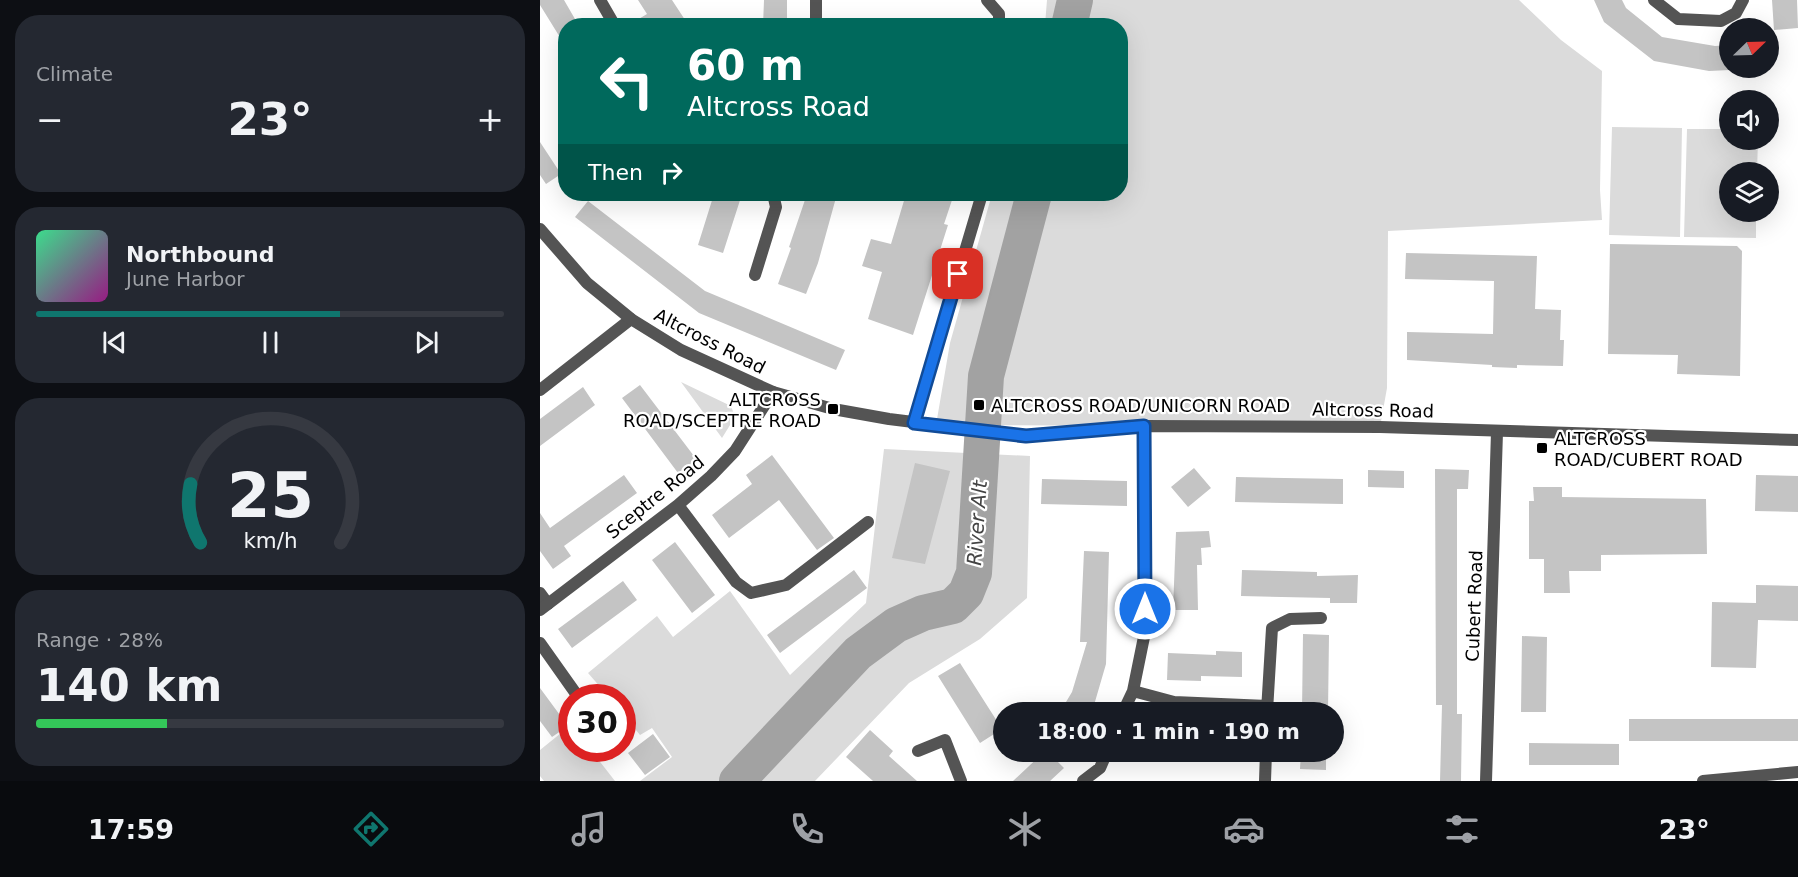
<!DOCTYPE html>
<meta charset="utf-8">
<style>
body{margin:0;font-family:"DejaVu Sans",sans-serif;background:#242831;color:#f1f3f6;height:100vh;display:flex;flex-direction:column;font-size:22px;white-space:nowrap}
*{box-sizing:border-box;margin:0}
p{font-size:20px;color:#9ea1a6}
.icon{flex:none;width:33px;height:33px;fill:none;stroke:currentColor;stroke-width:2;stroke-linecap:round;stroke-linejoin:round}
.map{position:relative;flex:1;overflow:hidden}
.details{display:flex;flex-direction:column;gap:15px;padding:15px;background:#0d0f14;width:540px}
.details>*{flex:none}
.guide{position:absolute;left:18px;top:18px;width:570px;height:183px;border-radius:24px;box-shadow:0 6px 24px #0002;background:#00695c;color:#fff;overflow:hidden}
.needle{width:39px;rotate:67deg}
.tools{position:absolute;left:1179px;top:18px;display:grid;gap:12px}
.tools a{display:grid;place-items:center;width:60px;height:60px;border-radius:50%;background:#171b24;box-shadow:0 6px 24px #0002;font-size:30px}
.speed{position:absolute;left:18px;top:684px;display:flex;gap:12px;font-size:30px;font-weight:700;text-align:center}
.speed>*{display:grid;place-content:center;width:78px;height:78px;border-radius:50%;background:#171b24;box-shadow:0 6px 24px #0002;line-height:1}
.speed .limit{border:9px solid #d22;background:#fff;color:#111}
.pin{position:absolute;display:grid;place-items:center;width:51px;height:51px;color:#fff;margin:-26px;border-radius:12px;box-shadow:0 3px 9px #0006}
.me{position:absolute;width:66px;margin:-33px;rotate:0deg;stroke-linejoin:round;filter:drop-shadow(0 0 4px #0008)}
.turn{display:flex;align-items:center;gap:21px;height:126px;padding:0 30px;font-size:27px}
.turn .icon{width:78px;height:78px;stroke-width:2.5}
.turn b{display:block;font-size:42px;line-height:51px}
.then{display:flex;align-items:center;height:57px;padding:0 30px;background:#0003;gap:12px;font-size:22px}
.big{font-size:45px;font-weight:700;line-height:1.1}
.details .tile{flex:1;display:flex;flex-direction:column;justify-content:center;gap:9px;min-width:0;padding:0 21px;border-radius:24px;background:#242831}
.details .dial{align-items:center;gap:0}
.dial svg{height:156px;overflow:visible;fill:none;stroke:#363941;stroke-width:7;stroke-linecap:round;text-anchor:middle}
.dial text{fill:#f1f3f6;stroke:none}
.song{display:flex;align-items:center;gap:18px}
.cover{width:72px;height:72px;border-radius:9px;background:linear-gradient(135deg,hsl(150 70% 55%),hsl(310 70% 35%))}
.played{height:6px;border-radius:3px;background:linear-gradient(90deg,#0f766e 65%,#363941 65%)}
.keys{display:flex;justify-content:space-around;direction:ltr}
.heat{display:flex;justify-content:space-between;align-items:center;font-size:33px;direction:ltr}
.charge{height:9px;border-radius:4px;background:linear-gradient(90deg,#34c759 28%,#363941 0)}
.trip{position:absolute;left:453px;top:702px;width:351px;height:60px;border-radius:30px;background:#171b24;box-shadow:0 6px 24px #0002;font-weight:700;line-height:60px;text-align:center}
.tab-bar{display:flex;height:96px;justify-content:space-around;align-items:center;background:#090b0e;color:#9ea1a6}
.tab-bar .icon{width:42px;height:42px}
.tab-bar .current{color:#0f766e}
.tab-bar b{font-size:27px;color:#f1f3f6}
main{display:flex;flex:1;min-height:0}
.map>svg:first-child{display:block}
</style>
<main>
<section class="details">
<div class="tile"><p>Climate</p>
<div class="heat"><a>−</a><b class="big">23°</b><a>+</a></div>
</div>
<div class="tile">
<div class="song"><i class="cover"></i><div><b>Northbound</b><p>June Harbor</p></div></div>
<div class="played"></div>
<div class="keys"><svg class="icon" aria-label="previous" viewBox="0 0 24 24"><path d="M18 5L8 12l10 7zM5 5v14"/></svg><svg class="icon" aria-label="pause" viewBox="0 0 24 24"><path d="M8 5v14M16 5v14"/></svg><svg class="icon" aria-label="next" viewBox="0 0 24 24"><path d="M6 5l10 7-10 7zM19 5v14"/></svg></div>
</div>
<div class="tile dial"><svg viewBox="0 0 100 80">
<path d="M14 69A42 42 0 1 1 86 69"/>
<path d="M14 69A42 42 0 0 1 9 39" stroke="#0f766e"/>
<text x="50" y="56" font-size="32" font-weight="700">25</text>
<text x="50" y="72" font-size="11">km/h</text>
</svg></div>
<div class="tile"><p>Range · 28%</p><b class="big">140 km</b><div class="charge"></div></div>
</section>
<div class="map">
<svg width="1258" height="781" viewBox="0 0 1258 781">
<rect width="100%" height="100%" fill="#fff"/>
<!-- green -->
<path fill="#dbdbdb" d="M507,0h472l42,40 41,31 -2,119 2,30 -214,11 -1,157 -7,39 -444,-2 14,-82 42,-149h128v-168l-75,-1z
M1072,127l70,1 -2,109 -71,-2z
M1147,129h42l1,11h28l-1,32h-27v40h26v26l-72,-1z
M141,382l50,24 4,11 -13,21z
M344,449l146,7 -3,142 -47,41 -71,44 -94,98h-175l32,-24 -20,-29 -12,7 -17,-21 -1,-16 -13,-1 -21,-24 69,-57 16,21 57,-46 60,84 76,-72z
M31,725l1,23 18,1 25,32h-71l-4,-5v-26z"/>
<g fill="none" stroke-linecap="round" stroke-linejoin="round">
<!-- river -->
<path stroke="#a2a2a2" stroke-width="36" d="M529,26l6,-26
M197,781l121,-128 38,-28 27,-12 30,-7 13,-13 8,-20 12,-197 48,-182"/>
</g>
<!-- building -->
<path fill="#c4c4c4" d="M0,0h24l15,26h-13v21l-26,-42z
M98,0h34l17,26h-62l20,-12z
M224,0h23v26h-24z
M1054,0h28l4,8 36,29 53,9 15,-1v25l-21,1 -55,-10 -50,-39z
M1232,0h25l1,28 -24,2z
M0,142l21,32 -15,10 -6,-9z
M174,194h28l-19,59 -25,-8z
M267,194h30l-19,69 -12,31 -28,-10 13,-36 -2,-1z
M366,194h48l-10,30 4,1 -35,110 -45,-16 14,-47 -20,-6 9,-27 20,5z
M48,201l117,90 140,59 -9,20 -137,-57 -124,-96z
M1070,244l127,2 5,5 -2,125 -63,-2 1,-19 -70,-1z
M866,253l131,3 -2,53 26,1 -1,30h4l-1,26 -46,-1v3l-25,-1v-2l-85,-5v-28l86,2 1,-53 -89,-2z
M100,385l57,75 -19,13 -56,-75z
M43,387l12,18 -55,41v-27z
M232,455l62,83 -17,12 -38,-50 -50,38 -17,-23 40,-31 -6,-9z
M375,463l35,8 -25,93 -33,-6z
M654,468l17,20 -23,19 -17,-20z
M895,469l34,1 -1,19h-11v225h5l-1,67h-21l2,-76h-6z
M828,470l36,1v17l-36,-1z
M84,475l13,18 -73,53 7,10 -18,13 -13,-18v-38l10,15z
M1216,475l42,1v36l-43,-1z
M696,477l107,2v25l-108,-2z
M502,479l85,2v25l-86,-2z
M993,487h29v10l144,2 1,55 -106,1v16h-32l1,22h-26v-34h-15v-58h5z
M669,531l2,16 -10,1 1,17h-5l1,45h-25l3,-78z
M135,542l40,53 -23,18 -40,-53z
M544,551l25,1 -3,112 -14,48h-32l12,-20 15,-50h-7z
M314,570l13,18 -87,65 -13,-18z
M702,570l75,2v4l41,-1 -1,28h-27v-5l-89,-2z
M83,581l14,19 -65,48 -14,-19z
M1216,585l42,1v35l-40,-1 -2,48 -45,-1 1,-65 44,1z
M763,634l26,1 -1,77h-26z
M982,636l25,1 -1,75h-25z
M676,651l26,1v25l-41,-1v5l-34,-1 1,-27 48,2z
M420,663l42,66 -22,14 -42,-67z
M0,688l28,38 -16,11 -12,-16z
M1089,719h169v22h-169z
M330,730l23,21 -4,5 28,25h-44l-27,-24z
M113,734l17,23 -25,18 -17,-22z
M989,743l90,1v21h-90z
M504,752h4l16,16 -14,13h-37z
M761,752h25v18l-26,-1z"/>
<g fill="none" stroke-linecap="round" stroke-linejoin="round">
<!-- pedestrian -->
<path stroke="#545454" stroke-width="12" d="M0,390l91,-71
M0,593l8,11"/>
<!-- minor -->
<path stroke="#545454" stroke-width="12" d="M60,0l15,26
M447,0l12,14v12
M1114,0l24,19 43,2 15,-8 7,-13
M276,26v-26
M215,275l21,-68 -3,-13
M374,423l68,-229
M138,505l58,77 15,11 35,-8 82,-63
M0,610l138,-105 33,-29 24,-25 38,-59
M0,643l39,55
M593,691l41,11 93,4
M727,711l5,-83 18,-9 31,-1
M583,712l10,-21 12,-59 -1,-206
M378,751l27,-11 16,41
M543,781l17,-13 7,-16
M725,781l1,-29
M946,781l11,-349
M1163,781l95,-9"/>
<!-- tertiary -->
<path stroke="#545454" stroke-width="12" d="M0,229l47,54 44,36 50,31 92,42 60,17 56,10 137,17 118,-10 236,1 418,13"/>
</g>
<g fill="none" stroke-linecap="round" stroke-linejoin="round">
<defs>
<path id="route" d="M418,274l-44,149 112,13 118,-10 1,183"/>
</defs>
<!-- route casing -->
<use href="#route" stroke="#114b97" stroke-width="15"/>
<!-- route -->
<use href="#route" stroke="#1a73e8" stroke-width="10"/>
</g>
<!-- markers -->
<g fill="#000" stroke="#fff" stroke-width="2">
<rect x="433" y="399" width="12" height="12" rx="3"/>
<rect x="287" y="403" width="12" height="12" rx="3"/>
<rect x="996" y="442" width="12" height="12" rx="3"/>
</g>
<g text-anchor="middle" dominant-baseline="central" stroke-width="4.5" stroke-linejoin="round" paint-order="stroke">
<!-- street labels -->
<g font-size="18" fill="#000" stroke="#fff">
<text transform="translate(170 341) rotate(27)">Altcross Road</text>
<text transform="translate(833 410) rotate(1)">Altcross Road</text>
<text transform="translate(115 497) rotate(-39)">Sceptre Road</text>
<text transform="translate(934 606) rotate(-88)">Cubert Road</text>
</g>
<!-- poi labels -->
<g font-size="18" fill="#000" stroke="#fff" text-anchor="start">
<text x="281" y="399" text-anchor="end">ALTCROSS<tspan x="281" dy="21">ROAD/SCEPTRE ROAD</tspan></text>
<text x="451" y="405">ALTCROSS ROAD/UNICORN ROAD</text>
<text x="1014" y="438">ALTCROSS<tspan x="1014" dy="21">ROAD/CUBERT ROAD</tspan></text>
</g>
<!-- water labels -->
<g font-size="20" font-style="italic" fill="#434343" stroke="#fff">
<text transform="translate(437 523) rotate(-86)">River Alt</text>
</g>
</g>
</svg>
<div class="tools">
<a><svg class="needle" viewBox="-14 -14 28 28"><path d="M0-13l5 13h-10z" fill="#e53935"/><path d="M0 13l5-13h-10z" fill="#9ea1a6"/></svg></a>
<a><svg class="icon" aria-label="sound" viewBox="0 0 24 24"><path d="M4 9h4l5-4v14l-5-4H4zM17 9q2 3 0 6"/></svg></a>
<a><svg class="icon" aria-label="layers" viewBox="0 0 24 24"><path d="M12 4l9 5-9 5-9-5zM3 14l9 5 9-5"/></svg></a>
</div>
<div class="speed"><div class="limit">30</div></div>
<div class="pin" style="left:418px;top:274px;background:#d93025"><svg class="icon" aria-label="arrive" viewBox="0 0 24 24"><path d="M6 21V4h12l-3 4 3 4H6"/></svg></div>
<svg class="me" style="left:605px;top:609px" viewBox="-20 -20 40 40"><circle r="17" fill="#1a73e8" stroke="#fff" stroke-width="3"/><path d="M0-11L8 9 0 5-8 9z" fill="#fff"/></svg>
<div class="trip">18:00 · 1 min · 190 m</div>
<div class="guide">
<div class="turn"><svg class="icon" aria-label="left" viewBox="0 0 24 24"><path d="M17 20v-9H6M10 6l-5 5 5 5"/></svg><div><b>60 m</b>Altcross Road</div></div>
<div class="then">Then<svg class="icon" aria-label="right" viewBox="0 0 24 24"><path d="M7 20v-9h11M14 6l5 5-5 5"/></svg></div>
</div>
</div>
</main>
<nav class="tab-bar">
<b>17:59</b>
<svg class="icon current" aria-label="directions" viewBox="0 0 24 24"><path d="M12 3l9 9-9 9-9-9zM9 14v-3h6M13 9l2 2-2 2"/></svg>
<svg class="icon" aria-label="music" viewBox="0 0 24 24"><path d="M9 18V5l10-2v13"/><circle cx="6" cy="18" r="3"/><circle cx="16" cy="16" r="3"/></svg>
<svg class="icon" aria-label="phone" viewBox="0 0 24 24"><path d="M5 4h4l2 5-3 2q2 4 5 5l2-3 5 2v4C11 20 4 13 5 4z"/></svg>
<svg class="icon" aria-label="climate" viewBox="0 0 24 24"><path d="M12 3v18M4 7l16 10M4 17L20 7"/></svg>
<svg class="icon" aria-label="car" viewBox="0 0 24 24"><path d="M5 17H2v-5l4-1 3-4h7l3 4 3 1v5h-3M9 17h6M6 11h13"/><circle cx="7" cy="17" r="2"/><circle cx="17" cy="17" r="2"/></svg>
<svg class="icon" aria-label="filters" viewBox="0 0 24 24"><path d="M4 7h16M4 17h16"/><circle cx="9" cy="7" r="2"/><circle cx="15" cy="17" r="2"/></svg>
<b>23°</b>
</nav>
